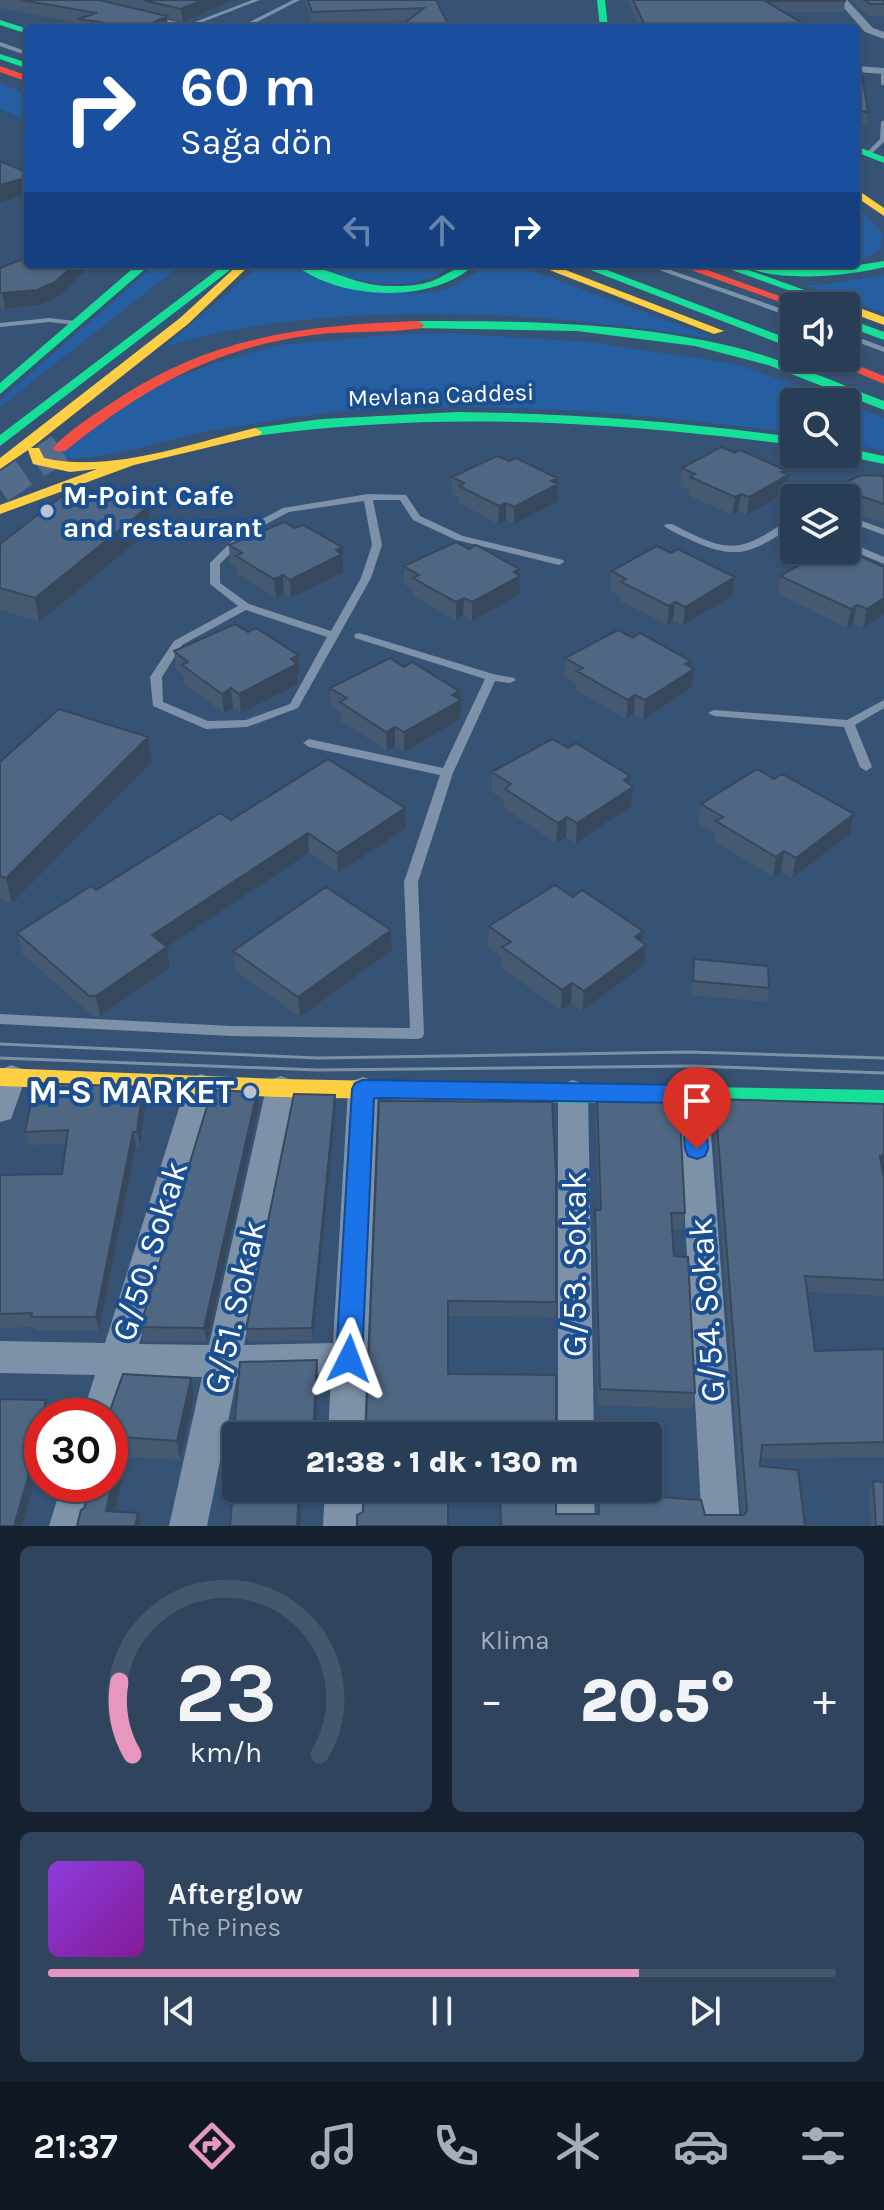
<!DOCTYPE html>
<html lang="tr">
<meta charset="utf-8">
<style>
body{margin:0;font-family:Karla,sans-serif;background:#30455d;color:#f1f3f6;height:100vh;display:flex;flex-direction:column;font-size:30px;white-space:nowrap}
*{box-sizing:border-box;margin:0}
p{font-size:26px;color:#a5aeba}
.icon{flex:none;width:44px;height:44px;fill:none;stroke:currentColor;stroke-width:2;stroke-linecap:round;stroke-linejoin:round}
.map{position:relative;height:1526px;overflow:hidden}
.details{display:flex;flex-direction:column;gap:20px;padding:20px;background:#162230;flex:1}
.details>*{flex:none}
.banner{position:absolute;left:24px;top:24px;width:836px;height:244px;border-radius:8px;box-shadow:0 2px 6px #0004,0 0 0 2px #44576d;background:#1a4fa0;color:#fff;overflow:hidden}
.fabs{position:absolute;left:780px;top:292px;display:grid;gap:16px}
.fabs a{display:grid;place-items:center;width:80px;height:80px;border-radius:8px;background:#283e57;box-shadow:0 2px 6px #0004,0 0 0 2px #44576d;font-size:40px}
.speed{position:absolute;left:24px;top:1398px;display:flex;gap:16px;font-size:40px;font-weight:700;text-align:center}
.speed>*{display:grid;place-content:center;width:104px;height:104px;border-radius:50%;background:#283e57;box-shadow:0 2px 6px #0004,0 0 0 2px #44576d;line-height:1}
.speed .limit{border:12px solid #d22;background:#fff;color:#111}
.pin{position:absolute;display:grid;place-items:center;width:68px;height:68px;color:#fff;margin:-82px -34px;border-radius:50% 50% 50% 0;rotate:-45deg;box-shadow:0 0 8px #0007}
.pin .icon{rotate:45deg}
.me{position:absolute;width:88px;margin:-44px;rotate:3deg;stroke-linejoin:round;filter:drop-shadow(0 0 6px #0008)}
.turn{display:flex;align-items:center;gap:28px;height:168px;padding:0 24px;font-size:36px}
.turn .icon{width:104px;height:104px;stroke-width:2.5}
.turn b{display:block;font-size:56px;line-height:68px}
.lanes{display:flex;align-items:center;height:76px;padding:0 24px;background:#0003;justify-content:center;gap:40px;direction:ltr}
.lanes .off{opacity:.35}
.big{font-size:60px;font-weight:800;line-height:1.1}
.details .widget{flex:1;display:flex;flex-direction:column;justify-content:center;gap:12px;min-width:0;padding:0 28px;border-radius:12px;background:#30455d}
.details .dial{align-items:center;gap:0}
.dial svg{height:208px;overflow:visible;fill:none;stroke:#44576d;stroke-width:7;stroke-linecap:round;text-anchor:middle}
.dial text{fill:#f1f3f6;stroke:none}
.song{display:flex;align-items:center;gap:24px}
.cover{width:96px;height:96px;border-radius:12px;background:linear-gradient(135deg,hsl(270 70% 55%),hsl(290 70% 35%))}
.played{height:8px;border-radius:4px;background:linear-gradient(90deg,#e797bd 75%,#44576d 75%)}
.keys{display:flex;justify-content:space-around;direction:ltr}
.heat{display:flex;justify-content:space-between;align-items:center;font-size:44px;direction:ltr}
.details .tiles{flex:1;display:grid;gap:20px;grid-template-columns:1fr 1fr}
.widget:last-child{grid-column:span 2}
.trip{position:absolute;left:222px;top:1422px;width:440px;height:80px;border-radius:8px;background:#283e57;box-shadow:0 2px 6px #0004,0 0 0 2px #44576d;font-weight:800;line-height:80px;text-align:center}
.dock{display:flex;height:128px;justify-content:space-around;align-items:center;background:#101923;color:#a5aeba}
.dock .icon{width:56px;height:56px}
.dock .current{color:#e797bd}
.dock b{font-size:36px;color:#f1f3f6}
.map>svg:first-child{display:block}
</style>
<div class="map">
<svg width="884" height="1526" viewBox="0 0 884 1526">
<rect width="100%" height="100%" fill="#365274"/>
<!-- green -->
<path fill="#265fa1" d="M0,83l28,12v25l-28,-11z
M856,206l28,28 -4,16 -24,13z
M156,264h26l-182,143v-7z
M261,264c52,0 99,22 151,29 24,3 57,-10 71,-29h30l203,75c-167,-28 -390,-42 -552,8z
M315,264h138c-34,32 -102,20 -138,0z
M884,275v38l-81,-28h19z
M445,333l145,9 145,22 109,38h-50v31c-139,-18 -277,-31 -418,-24 -56,3 -113,13 -168,22 -31,6 -138,40 -159,22l-1,-6 122,-67 45,-17 65,-18 109,-10z
M846,403l38,15v33l-38,-9z"/>
<g fill="none" stroke-linecap="round" stroke-linejoin="round">
<!-- primary-tunnel -->
<path stroke="#546c89" stroke-width="29" stroke-dasharray="29 15" stroke-linecap="butt" d="M0,489l60,-41"/>
<!-- lane -->
<path fill="#7d92a8" fill-rule="evenodd" d="M252,0h8l-73,28 -5,-1z
M293,0h7l-55,28h-7z
M0,42l28,10v4l-28,-10z
M884,72v14l-3,-2v-10z
M884,120v22l-14,13h-4v-2l14,-14 1,-17z
M642,264h11l141,49v5z
M49,318l27,3 4,2 -4,2 -27,-3 -49,5v-4z
M846,333l38,14v5l-38,-14z
M368,494l38,1 14,21 43,20 100,24 1,2 -5,3 -103,-25 -43,-20 -13,-20h-27l9,45 -11,33 -73,130 -51,19 -41,2 -53,-23 -3,-29 24,-36 64,-35 -28,-22v-21l35,-35 38,-20zM364,501l8,44 -11,33 -30,53 -82,-27 -29,-21v-19l31,-32 38,-20zM246,610l81,27 -37,67 -44,16 -38,1 -45,-19 -1,-25 20,-32z
M846,515l38,14v6l-38,-14z
M794,519v7c-41,25 -55,36 -101,15 -10,-5 -21,-9 -29,-15l2,-2h6c27,13 54,31 83,16 13,-6 25,-16 39,-21z
M846,541l38,16v7l-38,-16z
M359,633l134,41 21,4 2,2 -6,3 -15,-2 -42,92 -35,109 6,152 -2,4 -5,1 -186,-3 -231,-12v-10l231,12 179,2 -6,-146 36,-107 -131,-28 -6,-4 6,-4 134,29 42,-89 -130,-41 -1,-2 1,-2z
M884,700v8l-29,17 17,42 -6,4 -6,-4 -16,-40 -130,-11 -6,-3 6,-3 133,10z"/>
<!-- street -->
<path fill="#7d92a8" fill-rule="evenodd" d="M837,0h10l26,28 11,4v7l-19,-7z
M138,13l56,13 1,2h-19l-42,-10v-4z
M856,66l28,2v6l-28,-2z
M11,1065l11,4 4,8 -15,42 -11,3v-52z
M201,1074l11,4 4,8 -77,258 70,1 57,-257 4,-8 11,-4 11,4 4,8 -52,257 89,-2 15,-254 4,-8 11,-4 11,4 4,8 -14,347h-36l3,-61 -94,2 -30,149h-38l33,-149 -72,-2 -12,41 -8,13v-13h-28l13,-41 -95,-2v-32l105,2 81,-257 4,-8z
M573,1080l11,4 4,8 6,344h-36v-344l4,-8z
M693,1082l11,4 4,8 32,432h-38l-24,-432 4,-8z
M62,1484h38l-13,42h-38z
M325,1488h38l-2,38h-38z
M556,1488h38l1,38h-38z"/>
<!-- fast -->
<path fill="#16e098" fill-rule="evenodd" d="M597,0h8l3,28h-8z
M0,20l28,9v5l-28,-9z
M0,54l28,9v6l-28,-10z
M856,146l28,11v6l-28,-11z
M884,261v6c-35,9 -112,17 -143,-3l92,5z
M138,264h13l-151,130v-11z
M225,264h13l-238,182v-11z
M294,264c31,0 60,23 98,22 12,0 25,0 37,-4 17,-5 28,-18 46,-18 -42,41 -137,36 -181,0z
M575,264h16l203,77v8z
M715,264h17l117,42 -3,3v-3h-14z
M846,318l38,14v8l-38,-14z
M418,321c106,0 213,1 316,26 52,13 101,35 150,54v9l-116,-45 -73,-19 -118,-15 -163,-3 -2,-3z
M457,412c113,1 225,10 337,25v8c-185,-24 -354,-34 -539,-9l-7,-4 7,-4 67,-9z
M846,448l38,8v8l-43,-9 5,-1z
M537,1084l347,6v18l-347,-6 -8,-3 -3,-6 3,-6z"/>
<!-- slow -->
<path fill="#ffcf43" fill-rule="evenodd" d="M856,189l28,19v8l-28,-19z
M239,264h12l-63,60 -157,124h8l5,10c68,15 144,-14 211,-30l7,4 -2,3 -126,30 -134,49v-9l97,-36 -27,3 -37,-8 -5,-14 -28,19v-11l180,-140z
M534,264h16l174,67 -10,3z
M846,303l38,14v8l-38,-14v-5h-5z
M0,1068l281,11 256,5 8,3 3,6 -3,6 -8,3 -256,-5 -281,-11z"/>
<!-- jam -->
<path fill="#f24e42" fill-rule="evenodd" d="M0,66l28,10v6l-28,-10z
M674,264h17l116,42 -13,1z
M418,321l6,4 -2,3c-36,6 -74,2 -110,7 -100,13 -169,54 -247,116h-10l-2,-3c17,-19 42,-34 63,-48 96,-64 190,-75 302,-79z
M822,358h17l45,18v8z"/>
<!-- tram -->
<path stroke="#7e92a7" stroke-width="3" d="M0,1044l318,14 371,-6 195,6
M0,1058l317,12 376,-4 191,7"/>
</g>
<!-- wall -->
<path fill="#455971" d="M0,0h232l-49,22 -16,-4 1,10h-89l-1,-5 -78,-15z
M305,0h131l-29,21 -94,4z
M627,0h218v1l-1,11h-60l27,16h-171z
M850,0h34v16h-16z
M856,62l12,50 -2,13 -10,-1z
M0,268h89l-31,29 -18,8 -35,4 -5,-1z
M509,461l48,17 -1,5 2,1 -1,18 -43,22 -8,-4 -8,4 -39,-21v-5l-7,-3v-18z
M682,468l103,6v19l-38,22 -9,-4 -6,4 -44,-20 1,-5 -9,-4z
M884,476v47l-38,-13v-12h-12l1,-11z
M149,506l3,23 -113,93 -39,-12v-66z
M295,528l47,19 1,25 -52,26 -7,-4 -8,4 -38,-24 -1,-7 -7,-4 -1,-18z
M671,553l64,24 -3,19 -49,29 -10,-4 -6,4 -48,-25 1,-5 -10,-5 2,-19z
M845,555l39,12v47l-21,14 -10,-5 -6,5 -69,-34 2,-18z
M404,566l115,9 1,19 -48,27 -9,-5 -7,5 -43,-25v-6l-9,-6z
M248,632l50,23 1,19 -2,1 1,9 -57,29 -8,-5 -9,5 -40,-29 -1,-9 -7,-5 -2,-19z
M633,638l58,23v27l-48,32 -9,-6 -8,5 -50,-29 1,-6 -13,-7 1,-19z
M404,667l55,24 1,28 -56,33 -9,-6 -8,5 -46,-30v-8l-10,-6 -1,-19z
M148,737l4,25 -140,141 -12,-4v-137z
M492,772l137,12 4,3 -2,19 -55,37 -10,-6 -10,6 -52,-35v-8l-12,-8z
M774,779l80,35 -4,20 -58,44 -11,-7 -8,6 -59,-36 1,-8 -17,-9 3,-20z
M231,820l175,8 -68,45 -29,-20 -142,94 3,20 -70,49h-7l-71,-62 -5,-21 79,-43z
M489,926l153,15 4,4 -2,20 -62,46 -11,-8 -10,8 -59,-43v-11l-14,-10z
M391,930l1,20 -92,67 -64,-46 -3,-20z
M694,959l75,29 -2,14 -76,-7z
M257,1092l2,14 -52,236 -64,-1 -3,-14z
M335,1095l1,13 -23,232 -65,2 -2,-13z
M597,1097l88,116 -2,17 -11,-1 2,27 21,137 -3,16 -94,-4 -5,-179 2,-16h4l-4,-97z
M715,1099l167,71 2,9v117l-77,-4 8,59 69,-2v108l-123,2 -1,7 45,60h-305l-1,-38h57v26h41l-1,-26h22v6l87,21h37l-29,-400z
M146,1101l-6,45h-4l-37,185 -64,-1 -1,-3 -34,1v-153l62,-1 4,-30 -37,1 -4,-13z
M379,1101l177,201 -1,15 -107,-1v58l108,47h-190z
M191,1378l3,20 -14,62 -52,-3 -12,54 25,15 -57,-18 26,-24 -2,-68z
M873,1481l11,45h-13l-2,-32z"/>
<!-- shaded-wall -->
<path fill="#38485c" d="M202,0h30l-49,22 -2,-13z
M167,16l1,12h-26z
M28,177v17l-28,8v-17z
M75,264h17l-34,33 -18,8 -35,4 -3,-16z
M785,470l-1,7 4,-2 -3,18 -38,22 2,-18z
M557,478l-1,7 2,-1 -1,18 -43,22v-17z
M741,494l-3,17 -6,4 3,-18z
M506,503v17l-8,4 1,-18z
M149,506l3,23 -113,93 -4,-24z
M342,547l1,25 -52,26 -1,-18z
M519,569l1,25 -48,27v-19z
M283,575l1,19 -8,4 -2,-19z
M735,577l-3,19 -49,29 2,-18z
M464,598l-1,18 -7,5v-19z
M884,598v16l-21,14 4,-19z
M675,602l-2,19 -6,4 2,-19z
M857,605l-4,18 -6,5 4,-19z
M298,655l1,19 -2,1 1,9 -57,29 -2,-19z
M691,661l-1,10 4,-2 -3,19 -48,32 2,-20 40,-36z
M231,688l2,20 -9,5 -2,-19z
M459,691v10l2,-1 -1,19 -56,33v-20l48,-37z
M635,695l-1,19 -8,5 2,-19z
M395,727v19l-8,5 -1,-19z
M148,737l4,25 -140,141 -6,-25z
M630,776l-1,13 4,-2 -2,19 -55,37 1,-20 47,-43z
M405,808l1,20 -68,45 -1,-20z
M854,814l-4,20 -58,44 4,-20z
M567,817l-1,20 -10,6 2,-20z
M308,833l1,20 -142,94 3,20 -70,49 -4,-20 56,-61z
M784,851l-3,20 -8,6 3,-20z
M391,930l1,20 -92,67 -2,-20z
M643,931l-2,18 5,-4 -2,20 -62,46 2,-20 51,-54z
M572,983l-1,20 -10,8 1,-21z
M143,1087l3,14 -6,45 -3,-14z
M257,1092l2,14 -52,236 -3,-14z
M335,1095l1,13 -23,232 -1,-12z
M133,1132l3,14 -37,185 -3,-14z
M884,1155v15l-8,2 4,-16z
M317,1360l1,18 -2,58h-3z
M191,1378l3,20 -14,62 -3,-19z
M46,1400l4,16h-7z
M42,1419v31l-11,45 -9,31h-8z
M123,1437l5,20 -16,69 -6,-15z
M299,1488h3l-2,38h-3z
M138,1513l3,13h-6z"/>
<!-- building -->
<path fill="#506783" stroke="#38485c" stroke-width="2" d="M21,0h78l68,16 -25,12 -64,-9 19,-6z
M143,0h59l-21,9z
M308,0h128l14,28h-52l26,-20 -112,4z
M633,0h212v1h-80l46,27h-165z
M865,0h19v4h-14z
M856,62l4,1 8,49 -12,-1z
M0,161l28,12v4l-28,8z
M28,257v7h47l-20,18 -18,8 -37,3v-25z
M721,447l14,6 5,-3 45,20 -4,2 7,3 -39,22 -8,-3 -6,3 -45,-20 5,-3 -13,-6z
M497,456l12,5 7,-3 41,20 -6,3 7,3 -44,23 -8,-4 -7,3 -40,-20 5,-3 -12,-6z
M862,475l22,1v28l-49,-17z
M75,486l74,20 -114,92 -35,-10v-44z
M284,522l11,6 8,-3 39,22 -6,3 6,4 -52,26 -7,-5 -9,4 -38,-23 6,-3 -13,-8z
M456,542l13,7 7,-4 43,24 -5,3 6,4 -48,26 -8,-4 -8,4 -43,-24 6,-3 -15,-9z
M657,546l14,7 7,-4 57,28 -50,30 -10,-5 -6,4 -48,-24 5,-3 -14,-8z
M827,550h7l11,5 6,-3 33,15v31l-17,11 -10,-4 -6,4 -71,-33z
M235,624l13,8 8,-4 42,27 -7,4 6,5 -58,30 -8,-6 -9,6 -40,-29 6,-3 -14,-11z
M618,630l15,8 7,-5 51,28 -6,3 9,5 -49,31 -10,-5 -7,5 -51,-29 6,-3 -18,-10z
M390,658l14,9 8,-5 47,29 -7,4 9,5 -57,32 -9,-5 -9,5 -46,-30 7,-4 -17,-10z
M59,709l89,28 -142,141 -6,-2v-114z
M552,739l16,9 8,-5 54,33 -6,4 9,7 -56,36 -10,-6 -9,6 -53,-34 6,-5 -19,-12z
M328,759l77,49 -68,45 -29,-20 -156,102 15,12 -71,49h-7l-72,-63 74,-47 5,4 124,-77 11,7z
M757,769l17,10 8,-5 72,40 -58,44 -12,-7 -8,6 -60,-36 7,-4 -22,-13z
M555,885l18,12 9,-7 61,41 -8,6 11,8 -62,46 -12,-8 -10,7 -60,-43 9,-5 -22,-16z
M326,887l65,43 -93,67 -65,-46z
M694,959l74,7 1,22 -76,-7z
M35,1083l108,4 -6,45h-4l-37,185h-65l1,-4 -32,1v-139l62,-1 6,-44 -43,2z
M212,1090l45,2 -53,236 -64,-1z
M294,1094l41,1 -23,233 -66,1z
M597,1097l82,2 6,114h-14l3,43 14,1 7,136 -95,-4 -5,-179h6z
M715,1099l169,5v51l-4,1 4,23v101l-79,-4 10,75 69,-2v93l-122,3 -2,21 38,4 7,56h-304l-1,-38h56v26h43l-1,-26h20v6l83,6 4,15h39l3,-4z
M379,1101l173,1 4,71v129l-108,-1v73l108,1v46l9,3 1,12h-205v-12l5,-3z
M317,1360l-4,76h-77v52h63l-2,38h-67l5,-62h-4l9,-102z
M123,1374l68,4 -14,63 -54,-4 -17,74 32,2 -3,13h-58l4,-16 3,-2 8,-24h18v-68h-6v-1l4,1z
M0,1399l46,1 -19,81 -13,45h-14z
M873,1481l11,1v44h-8z
M364,1488h84v38h-91v-11l6,-3z"/>
<!-- route -->
<path fill="#1a73e8" stroke="#114b97" stroke-width="2" d="M363,1080l330,5 8,2 3,7 4,55 -3,7 -8,3 -9,-3 -3,-7 -3,-46 -308,-5 -12,261 -4,8 -9,4 -9,-4 -4,-8 16,-270 3,-6z"/>
<!-- markers -->
<g fill="#b9c2ce" stroke="#1b4f8f" stroke-width="3">
<circle cx="47" cy="511" r="8"/>
<circle cx="250" cy="1092" r="8"/>
</g>
<g text-anchor="middle" dominant-baseline="central" stroke-width="8" stroke-linejoin="round" paint-order="stroke">
<!-- far-street labels -->
<g font-size="24" fill="#fff" stroke="#1b4f8f">
<text transform="translate(441 395) rotate(-2)">Mevlana Caddesi</text>
</g>
<!-- poi labels -->
<g font-size="28" font-weight="bold" fill="#fff" stroke="#1b4f8f" text-anchor="start">
<text x="63" y="495">M-Point Cafe<tspan x="63" dy="32">and restaurant</tspan></text>
</g>
<!-- near-poi labels -->
<g font-size="34" font-weight="bold" fill="#fff" stroke="#1b4f8f" text-anchor="end">
<text x="234" y="1092">M-S MARKET</text>
</g>
<!-- near-street labels -->
<g font-size="34" fill="#fff" stroke="#1b4f8f">
<text transform="translate(150 1251) rotate(-73)">G/50. Sokak</text>
<text transform="translate(575 1264) rotate(-90)">G/53. Sokak</text>
<text transform="translate(235 1307) rotate(-77)">G/51. Sokak</text>
<text transform="translate(707 1310) rotate(-94)">G/54. Sokak</text>
</g>
</g>
</svg>
<div class="fabs">
<a><svg class="icon" aria-label="sound" viewBox="0 0 24 24"><path d="M4 9h4l5-4v14l-5-4H4zM17 9q2 3 0 6"/></svg></a>
<a><svg class="icon" aria-label="search" viewBox="0 0 24 24"><circle cx="10" cy="10" r="6"/><path d="M15 15l6 6"/></svg></a>
<a><svg class="icon" aria-label="layers" viewBox="0 0 24 24"><path d="M12 4l9 5-9 5-9-5zM3 14l9 5 9-5"/></svg></a>
</div>
<div class="speed"><div class="limit">30</div></div>
<div class="pin" style="left:697px;top:1149px;background:#d93025"><svg class="icon" aria-label="arrive" viewBox="0 0 24 24"><path d="M6 21V4h12l-3 4 3 4H6"/></svg></div>
<svg class="me" style="left:349px;top:1359px" viewBox="-20 -20 40 40"><path d="M0-17L14 15 0 8-14 15z" fill="#1a73e8" stroke="#fff" stroke-width="4"/></svg>
<div class="trip">21:38 · 1 dk · 130 m</div>
<div class="banner">
<div class="turn"><svg class="icon" aria-label="right" viewBox="0 0 24 24"><path d="M7 20v-9h11M14 6l5 5-5 5"/></svg><div><b>60 m</b>Sağa dön</div></div>
<div class="lanes"><svg class="icon off" aria-label="left" viewBox="0 0 24 24"><path d="M17 20v-9H6M10 6l-5 5 5 5"/></svg><svg class="icon off" aria-label="ahead" viewBox="0 0 24 24"><path d="M12 20V5M6 11l6-6 6 6"/></svg><svg class="icon" aria-label="right" viewBox="0 0 24 24"><path d="M7 20v-9h11M14 6l5 5-5 5"/></svg></div>
</div>
</div>
<section class="details">
<div class="tiles">
<div class="widget dial"><svg viewBox="0 0 100 80">
<path d="M14 69A42 42 0 1 1 86 69"/>
<path d="M14 69A42 42 0 0 1 9 41" stroke="#e797bd"/>
<text x="50" y="56" font-size="32" font-weight="700">23</text>
<text x="50" y="72" font-size="11">km/h</text>
</svg></div>
<div class="widget"><p>Klima</p>
<div class="heat"><a>−</a><b class="big">20.5°</b><a>+</a></div>
</div>
<div class="widget">
<div class="song"><i class="cover"></i><div><b>Afterglow</b><p>The Pines</p></div></div>
<div class="played"></div>
<div class="keys"><svg class="icon" aria-label="previous" viewBox="0 0 24 24"><path d="M18 5L8 12l10 7zM5 5v14"/></svg><svg class="icon" aria-label="pause" viewBox="0 0 24 24"><path d="M8 5v14M16 5v14"/></svg><svg class="icon" aria-label="next" viewBox="0 0 24 24"><path d="M6 5l10 7-10 7zM19 5v14"/></svg></div>
</div>
</div>
</section>
<nav class="dock">
<b>21:37</b>
<svg class="icon current" aria-label="directions" viewBox="0 0 24 24"><path d="M12 3l9 9-9 9-9-9zM9 14v-3h6M13 9l2 2-2 2"/></svg>
<svg class="icon" aria-label="music" viewBox="0 0 24 24"><path d="M9 18V5l10-2v13"/><circle cx="6" cy="18" r="3"/><circle cx="16" cy="16" r="3"/></svg>
<svg class="icon" aria-label="phone" viewBox="0 0 24 24"><path d="M5 4h4l2 5-3 2q2 4 5 5l2-3 5 2v4C11 20 4 13 5 4z"/></svg>
<svg class="icon" aria-label="climate" viewBox="0 0 24 24"><path d="M12 3v18M4 7l16 10M4 17L20 7"/></svg>
<svg class="icon" aria-label="car" viewBox="0 0 24 24"><path d="M5 17H2v-5l4-1 3-4h7l3 4 3 1v5h-3M9 17h6M6 11h13"/><circle cx="7" cy="17" r="2"/><circle cx="17" cy="17" r="2"/></svg>
<svg class="icon" aria-label="filters" viewBox="0 0 24 24"><path d="M4 7h16M4 17h16"/><circle cx="9" cy="7" r="2"/><circle cx="15" cy="17" r="2"/></svg>
</nav>
